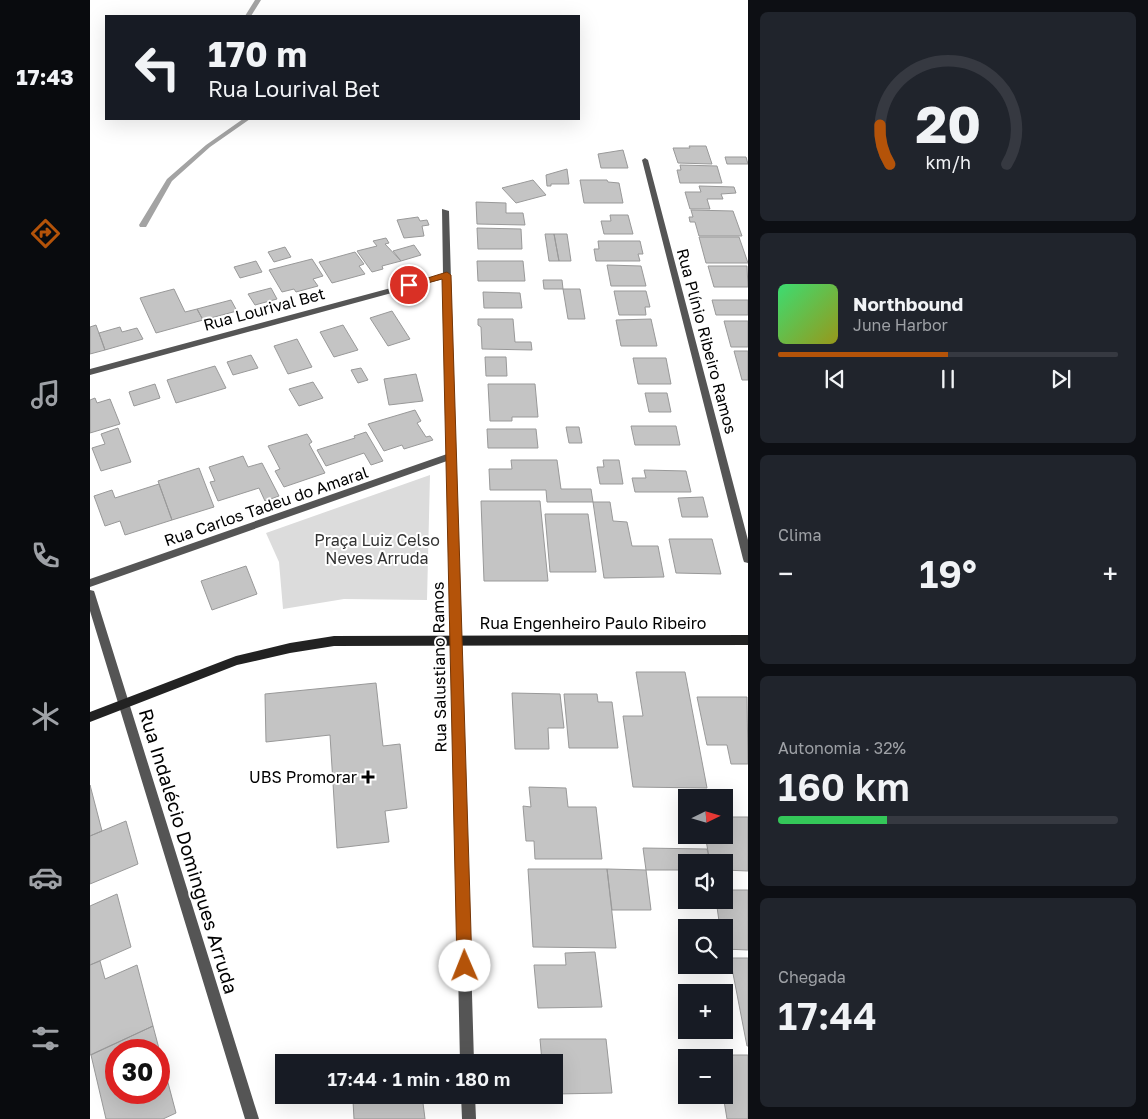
<!DOCTYPE html>
<html lang="pt">
<meta charset="utf-8">
<style>
body{margin:0;font-family:"Golos Text",sans-serif;background:#20242c;color:#f1f3f6;height:100vh;display:flex;flex-direction:column;font-size:19px;white-space:nowrap}
*{box-sizing:border-box;margin:0}
p{font-size:16px;color:#9ea1a6}
.icon{flex:none;width:28px;height:28px;fill:none;stroke:currentColor;stroke-width:2;stroke-linecap:round;stroke-linejoin:round}
.map{position:relative;flex:1;overflow:hidden}
.sheet{display:flex;flex-direction:column;gap:12px;padding:12px;background:#0d0f14;width:400px}
.sheet>*{flex:none}
.banner{position:absolute;left:15px;top:15px;width:475px;height:105px;border-radius:0px;box-shadow:0 5px 20px #0002;background:#171b24;color:#f1f3f6;overflow:hidden}
.needle{width:32px;rotate:85deg}
.controls{position:absolute;left:588px;top:789px;display:grid;gap:10px}
.controls a{display:grid;place-items:center;width:55px;height:55px;border-radius:0px;background:#171b24;box-shadow:0 5px 20px #0002;font-size:25px}
.speed{position:absolute;left:15px;top:1039px;display:flex;gap:10px;font-size:25px;font-weight:700;text-align:center}
.speed>*{display:grid;place-content:center;width:65px;height:65px;border-radius:50%;background:#171b24;box-shadow:0 5px 20px #0002;line-height:1}
.speed .limit{border:8px solid #d22;background:#fff;color:#111}
.pin{position:absolute;display:grid;place-items:center;width:42px;height:42px;color:#fff;margin:-21px;border:2px solid #fff;border-radius:50%;box-shadow:0 1px 5px #0007}
.me{position:absolute;width:55px;margin:-28px;rotate:359deg;stroke-linejoin:round;filter:drop-shadow(0 0 4px #0008)}
.turn{display:flex;align-items:center;gap:18px;height:105px;padding:0 20px;font-size:22px}
.turn .icon{width:65px;height:65px;stroke-width:2.5}
.turn b{display:block;font-size:35px;line-height:42px}
.big{font-size:38px;font-weight:600;line-height:1.1}
.sheet .widget{flex:1;display:flex;flex-direction:column;justify-content:center;gap:8px;min-width:0;padding:0 18px;border-radius:8px;background:#20242c}
.sheet .dial{align-items:center;gap:0}
.dial svg{height:130px;overflow:visible;fill:none;stroke:#363941;stroke-width:7;stroke-linecap:round;text-anchor:middle}
.dial text{fill:#f1f3f6;stroke:none}
.song{display:flex;align-items:center;gap:15px}
.cover{width:60px;height:60px;border-radius:8px;background:linear-gradient(135deg,hsl(140 70% 55%),hsl(60 70% 35%))}
.played{height:5px;border-radius:2px;background:linear-gradient(90deg,#b45309 50%,#363941 50%)}
.keys{display:flex;justify-content:space-around;direction:ltr}
.heat{display:flex;justify-content:space-between;align-items:center;font-size:28px;direction:ltr}
.charge{height:8px;border-radius:4px;background:linear-gradient(90deg,#34c759 32%,#363941 0)}
.trip{position:absolute;left:185px;top:1054px;width:288px;height:50px;border-radius:0px;background:#171b24;box-shadow:0 5px 20px #0002;font-weight:600;line-height:50px;text-align:center}
main{display:flex;flex:1;min-height:0}
.tabs{display:flex;flex-direction:column;width:90px;justify-content:space-around;align-items:center;background:#090b0e;color:#9ea1a6}
.tabs .icon{width:35px;height:35px}
.tabs .active{color:#b45309}
.tabs b{font-size:22px;color:#f1f3f6}
.map>svg:first-child{display:block}
</style>
<main>
<nav class="tabs">
<b>17:43</b>
<svg class="icon active" aria-label="directions" viewBox="0 0 24 24"><path d="M12 3l9 9-9 9-9-9zM9 14v-3h6M13 9l2 2-2 2"/></svg>
<svg class="icon" aria-label="music" viewBox="0 0 24 24"><path d="M9 18V5l10-2v13"/><circle cx="6" cy="18" r="3"/><circle cx="16" cy="16" r="3"/></svg>
<svg class="icon" aria-label="phone" viewBox="0 0 24 24"><path d="M5 4h4l2 5-3 2q2 4 5 5l2-3 5 2v4C11 20 4 13 5 4z"/></svg>
<svg class="icon" aria-label="climate" viewBox="0 0 24 24"><path d="M12 3v18M4 7l16 10M4 17L20 7"/></svg>
<svg class="icon" aria-label="car" viewBox="0 0 24 24"><path d="M5 17H2v-5l4-1 3-4h7l3 4 3 1v5h-3M9 17h6M6 11h13"/><circle cx="7" cy="17" r="2"/><circle cx="17" cy="17" r="2"/></svg>
<svg class="icon" aria-label="filters" viewBox="0 0 24 24"><path d="M4 7h16M4 17h16"/><circle cx="9" cy="7" r="2"/><circle cx="15" cy="17" r="2"/></svg>
</nav>
<div class="map">
<svg width="658" height="1119" viewBox="0 0 658 1119">
<rect width="100%" height="100%" fill="#fff"/>
<!-- green -->
<path fill="#dcdcdc" d="M340,475l-3,125 -83,-1 -61,10 -4,-47 -13,-29z"/>
<g fill="none" stroke-linecap="round" stroke-linejoin="round">
<!-- stream -->
<path fill="#a3a3a3" fill-rule="evenodd" d="M165,0h6l-10,16h-6z
M153,119h7l-40,28 -38,34 -26,46h-6l-1,-2 28,-46 39,-34z"/>
</g>
<!-- building -->
<path fill="#c4c4c4" stroke="#999" fill-rule="evenodd" d="M599,146h17l6,18 -34,-1 -5,-15h17z
M533,150l5,18h-27l-3,-14z
M635,157h21l2,7h-21z
M590,165l37,1 5,17h-42l-3,-13h4z
M477,169l2,15h-18v2h-4l-1,-11z
M443,180l13,15 -30,8 -14,-15z
M490,180h27l1,2 11,1 4,20h-39z
M609,186l35,1 2,6 -15,1 2,5h-16l3,10h-20l-5,-17h16z
M386,202l30,1v10h17l2,12 -48,-1z
M601,210l42,1 9,25h-43l-4,-14h-5l-1,-5h4z
M520,215h18l5,19h-29l-3,-13h10z
M328,217l2,4 7,-1 2,5 -7,1 2,10 -20,2 -7,-18z
M387,228l44,1 1,20h-44z
M455,234h9l5,27h-10z
M464,234h13l4,27h-12z
M609,237h40l9,26h-42z
M296,238l3,5 -4,1 16,17 -19,5 1,3 -11,3 -15,-21 20,-5 -4,-5z
M508,241h42l3,13h-5l2,7h-44l-2,-12h5z
M324,245l7,10 -20,6 -8,-10z
M195,247l6,10 -17,5 -6,-10z
M265,252l9,12 -5,2 6,8 -33,9 -13,-21z
M222,259l11,17 -10,3 5,7 -22,6 -2,-3 -12,3 -13,-22z
M166,261l6,11 -22,6 -6,-11z
M387,261h46l2,20h-47z
M517,265l34,1 5,20h-35z
M618,266h39l1,21h-34z
M453,280h19l1,9h-19z
M181,288l6,11 -22,6 -7,-11z
M84,289l11,23 12,-3 6,11 -47,13 -16,-35z
M473,289h17l5,30h-17z
M524,291h32l4,16h-5l1,8h-27z
M393,292l37,1 2,15h-38z
M141,300l6,11 -34,9 -6,-11z
M622,300h36v15h-32z
M302,311l18,28 -22,7 -18,-28z
M388,319h35l2,23h16l1,8 -50,-1 -1,-22 -3,-2z
M561,319l6,27h-36l-5,-26z
M634,321h24v26h-17z
M6,325l9,25 -15,4v-27z
M253,325l15,25 -24,7 -14,-25z
M30,327l2,5 15,-4 6,11 -38,11 -6,-17z
M207,339l15,28 -24,7 -14,-28z
M644,351h14v29h-6z
M161,355l7,13 -25,7 -6,-13z
M395,357h21l1,19h-21z
M543,358h33l5,26h-33z
M125,366l11,22 -50,15 -9,-23z
M271,368l7,12 -10,3 -7,-13z
M326,374l7,27 -34,4 -5,-26z
M223,382l10,16 -24,8 -10,-17z
M65,384l5,14 -26,8 -5,-14z
M398,384h47l3,33h-26v4h-22z
M555,393h22l4,19h-22z
M5,398l2,5 13,-4 10,25 -30,9v-33z
M325,410l6,11 -4,2 9,14 4,-1 3,4 -29,9 -2,-4 -18,6 -16,-27z
M541,426h45l4,19h-45z
M476,427h13l3,16h-13z
M28,428l13,34 -30,9 -9,-23 13,-4 -4,-10z
M397,429h49l2,19h-50z
M276,432l17,29 -12,4 -7,-12 -38,13 -9,-16 38,-12 -1,-2z
M217,434l5,8 -3,2 16,29 -41,14 -9,-16 5,-2 -12,-23z
M153,456l5,11 14,-4 17,33 -14,5 -6,-13 -41,13 -8,-19 5,-1 -6,-14z
M421,460h46l4,29h30l2,13h-46l-1,-12h-56l-1,-21h23z
M513,460h16l4,24h-23l-3,-17h7z
M109,468l15,39 -42,13 -14,-39z
M554,470l42,1 5,21h-56l-3,-14h14z
M69,484l13,36 -47,15 -5,-14 -15,5 -11,-30 18,-6 3,8z
M613,497l5,20h-26l-4,-19z
M391,501h59l8,80h-64z
M503,502h17l3,19 14,1 5,24h26l6,31 -60,1z
M455,514h43l8,58h-46z
M579,539h43l9,35 -45,-1z
M156,566l11,28 -45,16 -11,-29z
M546,672h49l22,116 -74,-1 -10,-71h20z
M286,683l7,63 17,-2 7,64 -22,3 4,31 -52,6 -7,-113 -64,7 -1,-48z
M422,693l48,1 4,34h-16l1,21h-34z
M474,694h33l1,8h14l6,46h-49z
M607,697h50l1,67h-17l-4,-19h-20z
M0,785l12,46 -12,5z
M439,787l37,1 2,19h28l6,52h-67l-1,-18h-8l-3,-35 8,1z
M634,817h24v54l-24,-1v-8h-14l-5,-27h19z
M36,821l12,43 -48,20v-48z
M553,848l64,1 3,13h-24v8h-40z
M438,869h79l9,79 -83,-1z
M517,869l39,1 5,40h-39z
M634,890h24v60l-24,-1v-21h-4l-4,-28h8z
M27,894l14,53 -41,18v-59z
M505,952l7,55 -64,1 -4,-43h32l-1,-12z
M640,958h18v88h-1z
M10,961l5,18 32,-14 16,61 -63,29v-90z
M63,1026l23,87 -13,6h-57l-15,-64zM26,1050h43v42h-43z
M450,1039h66l6,54 -58,1v-32h-12z
M626,1055h32v64h-21l-4,-24 1,-37h-8z
M314,1095h18l3,24h-71l-1,-18z"/>
<g fill="none" stroke-linecap="round" stroke-linejoin="round">
<!-- street -->
<path fill="#555" fill-rule="evenodd" d="M555,158l3,2 100,380v23l-4,-1 -1,-3 -101,-399z
M352,209l7,2 25,851h-14l-13,-601 -357,126v-8l357,-125 -4,-175 -353,96v-6l353,-95z
M0,590l4,1 1,3 164,525h-14l-155,-508z
M371,1095h14l1,24h-14z"/>
<!-- secondary -->
<path fill="#222" fill-rule="evenodd" d="M658,635v10l-414,1 -44,7 -53,12 -147,57v-10l146,-56 54,-13 44,-7z"/>
</g>
<!-- route -->
<path fill="#b45309" stroke="#753606" d="M357,272l4,3 21,691 -2,6 -5,2 -6,-2 -2,-6 -15,-687 -33,9 -4,-3z"/>
<!-- markers -->
<path fill="#000" stroke="#fff" stroke-width="2" d="M275.5 769.5h5v5h5v5h-5v5h-5v-5h-5v-5h5z"/>
<g text-anchor="middle" dominant-baseline="central" stroke-width="4" stroke-linejoin="round" paint-order="stroke">
<!-- street labels -->
<g font-size="16" fill="#000" stroke="#fff">
<text transform="translate(174 309) rotate(-15)">Rua Lourival Bet</text>
<text transform="translate(617 341) rotate(75)">Rua Plínio Ribeiro Ramos</text>
<text transform="translate(176 506) rotate(-19)">Rua Carlos Tadeu do Amaral</text>
<text x="503" y="623">Rua Engenheiro Paulo Ribeiro</text>
<text transform="translate(349 667) rotate(-91)">Rua Salustiano Ramos</text>
</g>
<!-- park labels -->
<g font-size="16" fill="#333" stroke="#fff">
<text x="287" y="540">Praça Luiz Celso<tspan x="287" dy="18">Neves Arruda</tspan></text>
</g>
<!-- poi labels -->
<g font-size="16" fill="#000" stroke="#fff" text-anchor="end">
<text x="267" y="777">UBS Promorar</text>
</g>
<!-- near-street labels -->
<g font-size="19" fill="#000" stroke="#fff">
<text transform="translate(99 851) rotate(73)">Rua Indalécio Domingues Arruda</text>
</g>
</g>
</svg>
<div class="controls">
<a><svg class="needle" viewBox="-14 -14 28 28"><path d="M0-13l5 13h-10z" fill="#e53935"/><path d="M0 13l5-13h-10z" fill="#9ea1a6"/></svg></a>
<a><svg class="icon" aria-label="sound" viewBox="0 0 24 24"><path d="M4 9h4l5-4v14l-5-4H4zM17 9q2 3 0 6"/></svg></a>
<a><svg class="icon" aria-label="search" viewBox="0 0 24 24"><circle cx="10" cy="10" r="6"/><path d="M15 15l6 6"/></svg></a>
<a>+</a>
<a>−</a>
</div>
<div class="speed"><div class="limit">30</div></div>
<div class="pin" style="left:319px;top:285px;background:#d93025"><svg class="icon" aria-label="arrive" viewBox="0 0 24 24"><path d="M6 21V4h12l-3 4 3 4H6"/></svg></div>
<svg class="me" style="left:375px;top:966px" viewBox="-20 -20 40 40"><circle r="19" fill="#fff"/><path d="M0-13L10 11 0 6-10 11z" fill="#b45309"/></svg>
<div class="trip">17:44 · 1 min · 180 m</div>
<div class="banner">
<div class="turn"><svg class="icon" aria-label="left" viewBox="0 0 24 24"><path d="M17 20v-9H6M10 6l-5 5 5 5"/></svg><div><b>170 m</b>Rua Lourival Bet</div></div>
</div>
</div>
<section class="sheet">
<div class="widget dial"><svg viewBox="0 0 100 80">
<path d="M14 69A42 42 0 1 1 86 69"/>
<path d="M14 69A42 42 0 0 1 8 45" stroke="#b45309"/>
<text x="50" y="56" font-size="32" font-weight="700">20</text>
<text x="50" y="72" font-size="11">km/h</text>
</svg></div>
<div class="widget">
<div class="song"><i class="cover"></i><div><b>Northbound</b><p>June Harbor</p></div></div>
<div class="played"></div>
<div class="keys"><svg class="icon" aria-label="previous" viewBox="0 0 24 24"><path d="M18 5L8 12l10 7zM5 5v14"/></svg><svg class="icon" aria-label="pause" viewBox="0 0 24 24"><path d="M8 5v14M16 5v14"/></svg><svg class="icon" aria-label="next" viewBox="0 0 24 24"><path d="M6 5l10 7-10 7zM19 5v14"/></svg></div>
</div>
<div class="widget"><p>Clima</p>
<div class="heat"><a>−</a><b class="big">19°</b><a>+</a></div>
</div>
<div class="widget"><p>Autonomia · 32%</p><b class="big">160 km</b><div class="charge"></div></div>
<div class="widget"><p>Chegada</p><b class="big">17:44</b></div>
</section>
</main>
